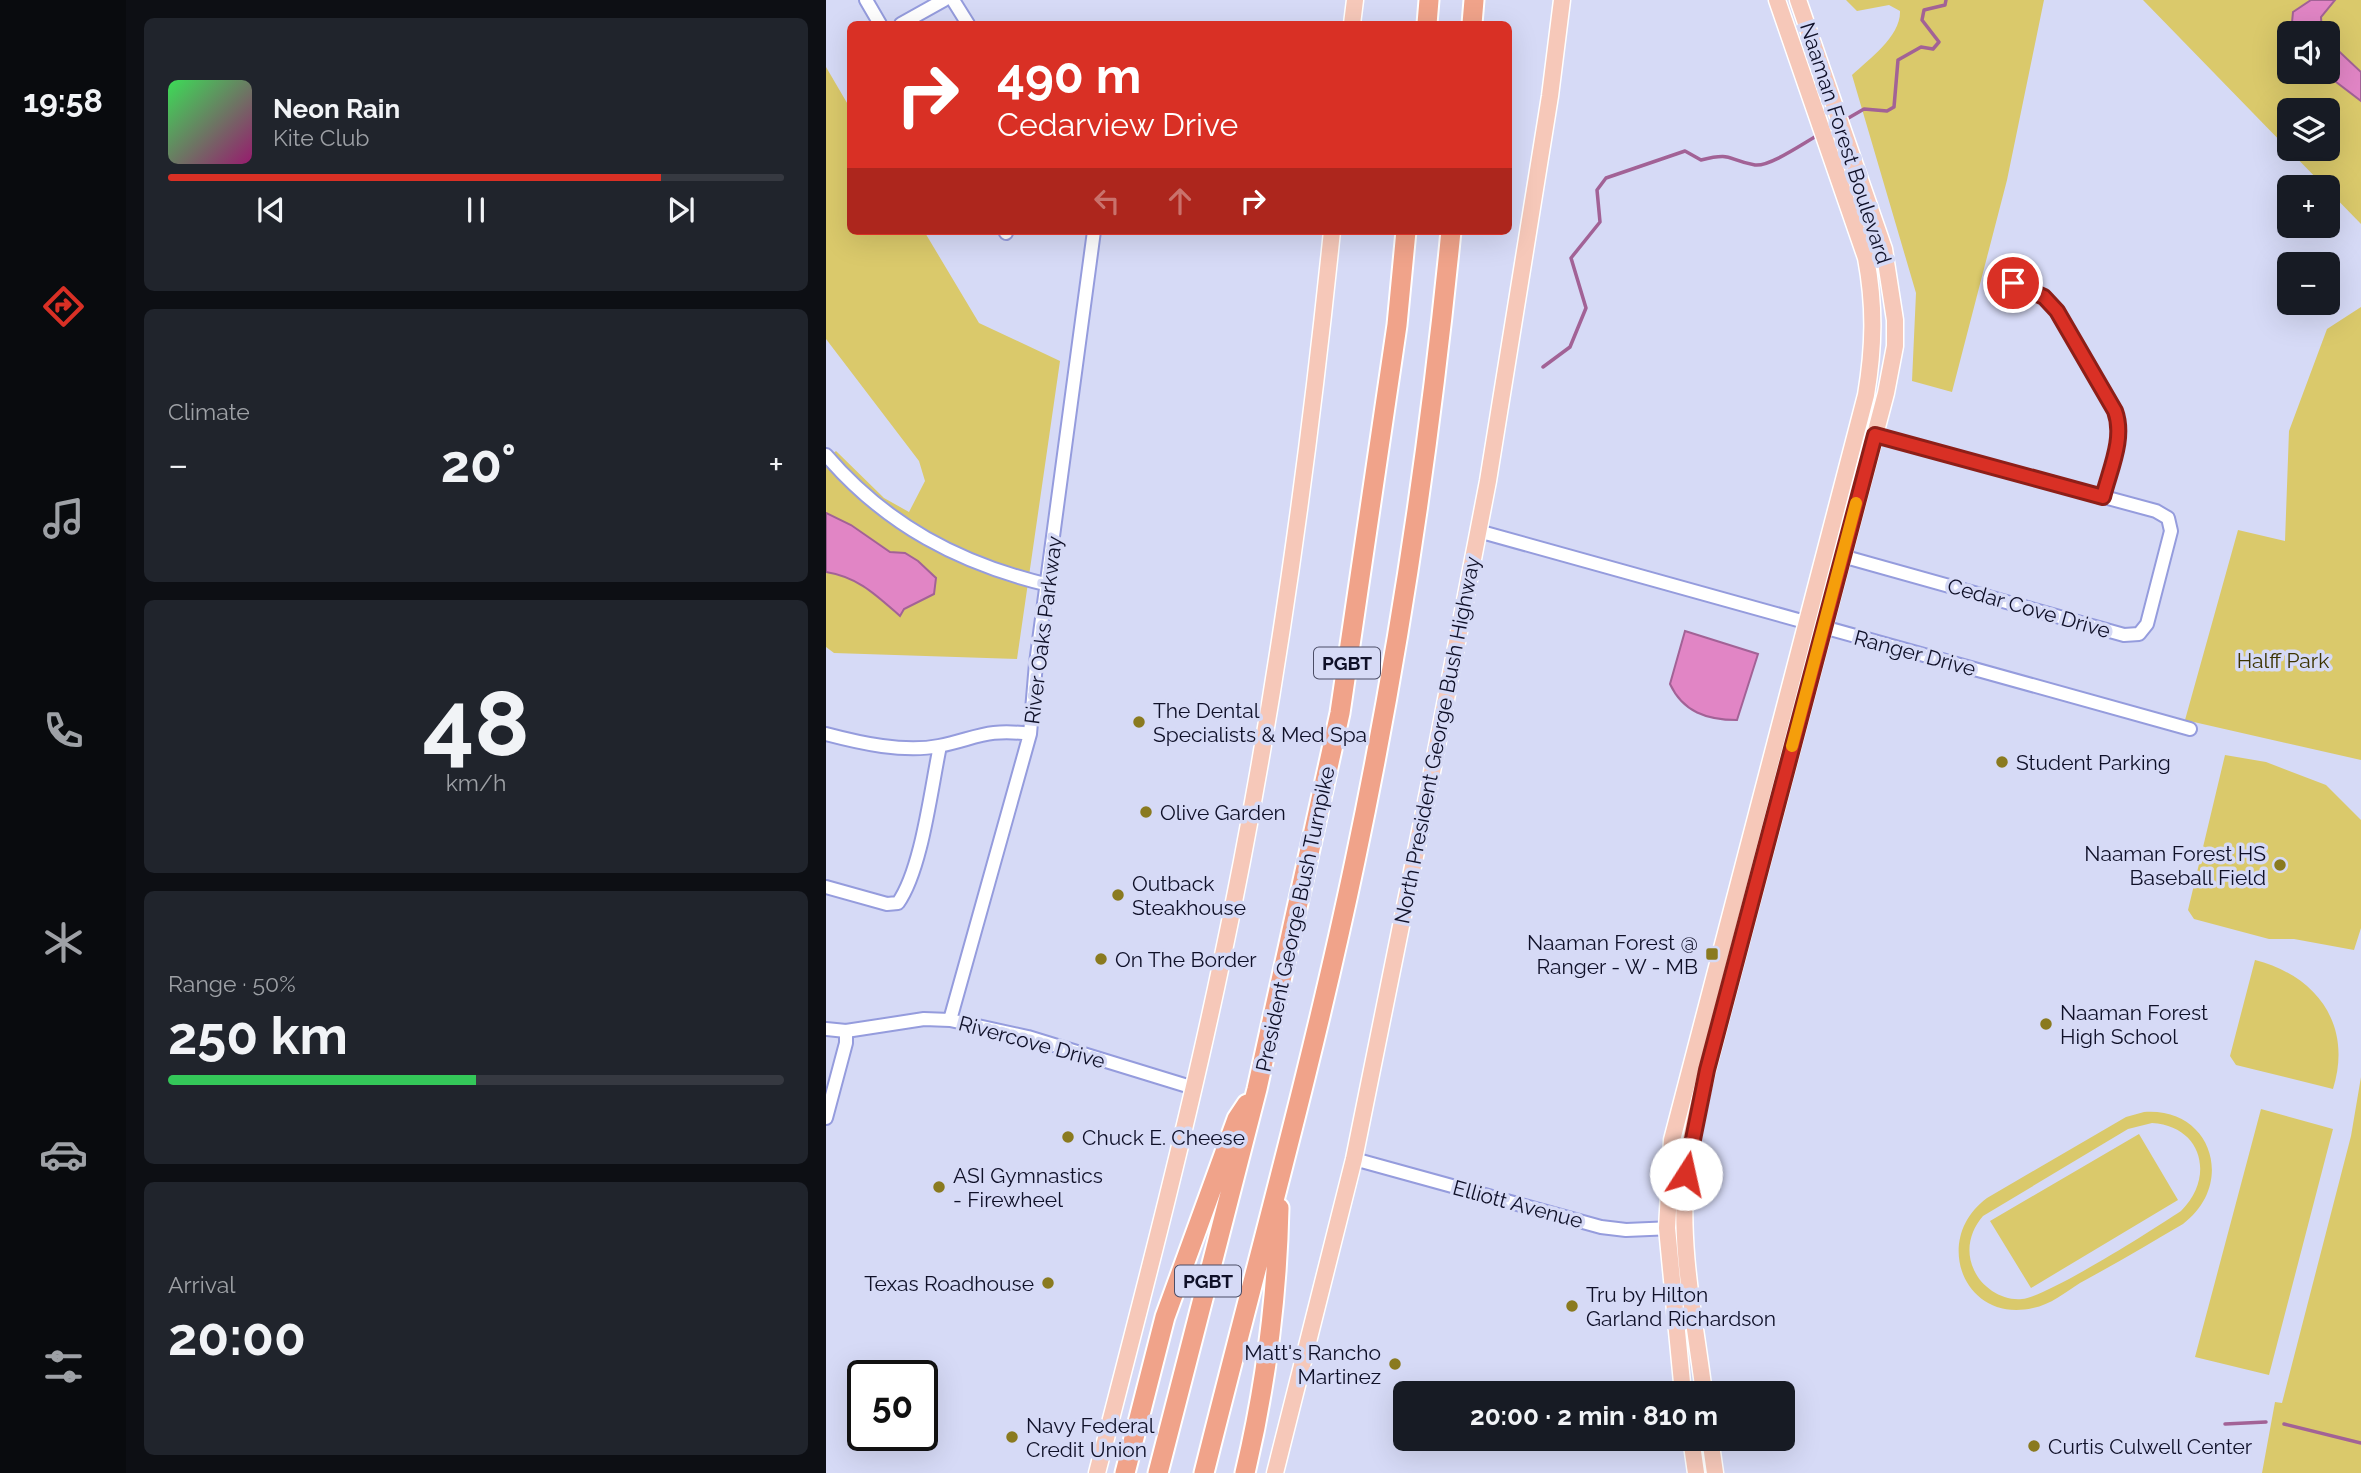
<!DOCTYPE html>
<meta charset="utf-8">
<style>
body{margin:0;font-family:Raleway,sans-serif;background:#20242c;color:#f1f3f6;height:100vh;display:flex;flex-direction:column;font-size:26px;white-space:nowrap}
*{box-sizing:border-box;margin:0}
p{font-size:23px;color:#9ea1a6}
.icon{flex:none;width:38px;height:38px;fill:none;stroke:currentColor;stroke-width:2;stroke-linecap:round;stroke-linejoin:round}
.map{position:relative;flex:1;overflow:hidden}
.details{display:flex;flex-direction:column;gap:18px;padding:18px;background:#0d0f14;width:700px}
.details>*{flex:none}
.hud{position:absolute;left:21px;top:21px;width:665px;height:214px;border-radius:10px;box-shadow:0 7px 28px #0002;background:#d93025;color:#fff;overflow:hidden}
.controls{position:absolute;left:1451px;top:21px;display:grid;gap:14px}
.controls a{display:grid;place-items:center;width:63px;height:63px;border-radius:10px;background:#171b24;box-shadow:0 7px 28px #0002;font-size:35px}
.speed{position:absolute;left:21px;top:1360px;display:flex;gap:14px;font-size:35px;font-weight:700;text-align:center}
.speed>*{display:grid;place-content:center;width:91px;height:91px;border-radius:50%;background:#171b24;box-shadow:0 7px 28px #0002;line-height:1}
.speed .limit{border:4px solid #111;border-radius:10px;background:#fff;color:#111}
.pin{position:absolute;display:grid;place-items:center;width:60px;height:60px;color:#fff;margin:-30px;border:4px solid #fff;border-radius:50%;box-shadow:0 2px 7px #0007}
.me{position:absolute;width:77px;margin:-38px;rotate:10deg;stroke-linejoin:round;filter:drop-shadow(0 0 5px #0008)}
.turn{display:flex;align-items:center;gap:24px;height:147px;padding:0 35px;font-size:32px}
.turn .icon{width:91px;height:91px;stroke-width:2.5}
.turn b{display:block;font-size:49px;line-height:60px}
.lanes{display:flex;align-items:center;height:66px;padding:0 35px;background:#0003;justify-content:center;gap:35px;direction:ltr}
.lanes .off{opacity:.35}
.big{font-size:52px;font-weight:700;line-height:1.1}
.details .tile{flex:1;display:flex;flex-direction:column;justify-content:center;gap:10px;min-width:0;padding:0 24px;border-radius:10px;background:#20242c}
.details .dial{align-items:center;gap:0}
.dial b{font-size:91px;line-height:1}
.song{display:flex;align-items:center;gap:21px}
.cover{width:84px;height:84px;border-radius:10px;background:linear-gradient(135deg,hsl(130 70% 55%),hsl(320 70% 35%))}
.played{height:7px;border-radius:4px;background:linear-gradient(90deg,#d93025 80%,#363941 80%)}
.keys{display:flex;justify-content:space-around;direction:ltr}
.heat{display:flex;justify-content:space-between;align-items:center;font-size:38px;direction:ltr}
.charge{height:10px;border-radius:5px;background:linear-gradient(90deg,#34c759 50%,#363941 0)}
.trip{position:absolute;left:567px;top:1381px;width:402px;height:70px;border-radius:10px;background:#171b24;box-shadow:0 7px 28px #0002;font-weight:700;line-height:70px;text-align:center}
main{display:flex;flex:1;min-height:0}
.tab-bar{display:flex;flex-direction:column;width:126px;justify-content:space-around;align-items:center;background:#090b0e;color:#9ea1a6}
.tab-bar .icon{width:49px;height:49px}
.tab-bar .current{color:#d93025}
.tab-bar b{font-size:32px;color:#f1f3f6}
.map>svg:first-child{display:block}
</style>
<main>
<nav class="tab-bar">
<b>19:58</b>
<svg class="icon current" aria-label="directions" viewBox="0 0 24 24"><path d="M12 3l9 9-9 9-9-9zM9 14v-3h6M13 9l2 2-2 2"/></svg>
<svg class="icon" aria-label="music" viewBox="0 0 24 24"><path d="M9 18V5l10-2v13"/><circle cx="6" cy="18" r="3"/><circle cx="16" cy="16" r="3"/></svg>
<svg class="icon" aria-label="phone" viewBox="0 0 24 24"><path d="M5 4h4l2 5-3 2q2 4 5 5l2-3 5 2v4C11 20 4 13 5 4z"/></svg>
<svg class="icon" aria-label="climate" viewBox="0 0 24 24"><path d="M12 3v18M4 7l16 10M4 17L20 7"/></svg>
<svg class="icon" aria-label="car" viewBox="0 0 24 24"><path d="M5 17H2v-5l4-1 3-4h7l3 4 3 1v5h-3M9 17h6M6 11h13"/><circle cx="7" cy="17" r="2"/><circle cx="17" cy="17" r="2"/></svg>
<svg class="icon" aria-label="filters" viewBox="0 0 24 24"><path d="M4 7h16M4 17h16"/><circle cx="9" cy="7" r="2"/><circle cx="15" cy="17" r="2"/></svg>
</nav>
<section class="details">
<div class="tile">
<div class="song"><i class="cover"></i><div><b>Neon Rain</b><p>Kite Club</p></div></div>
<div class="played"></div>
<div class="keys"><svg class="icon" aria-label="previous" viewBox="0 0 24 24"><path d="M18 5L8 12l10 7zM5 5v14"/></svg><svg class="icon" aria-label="pause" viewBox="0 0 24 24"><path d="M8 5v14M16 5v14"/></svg><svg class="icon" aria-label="next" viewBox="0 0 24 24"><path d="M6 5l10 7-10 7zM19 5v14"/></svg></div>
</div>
<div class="tile"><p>Climate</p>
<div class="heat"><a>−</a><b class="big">20°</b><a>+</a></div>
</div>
<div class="tile dial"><b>48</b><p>km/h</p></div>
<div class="tile"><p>Range · 50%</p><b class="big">250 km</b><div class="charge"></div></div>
<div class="tile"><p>Arrival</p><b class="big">20:00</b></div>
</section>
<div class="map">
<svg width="1535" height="1473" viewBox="0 0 1535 1473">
<rect width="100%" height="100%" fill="#d6daf6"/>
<!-- green -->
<path fill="#dac96b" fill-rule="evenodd" d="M1020,0h198l-37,180 -55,212 -40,-11 4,-88 -64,-218c17,-16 49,-39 48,-64l-11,-6 -32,6z
M1317,0h218v224zM1463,33h39v39h-39zM1463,110h39v39h-39z
M0,67l24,41v123h74l55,92 81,38 -43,298 -183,-6 -8,-6v-188l10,-8 48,47 25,14 16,-31 -6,-20 -93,-122z
M1535,307v453l-176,-40 53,-190 47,11 4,-110 38,-102z
M1399,755l41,7 60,23 35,35v108l-7,22 -60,-11h-25l-75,-20 -6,-9z
M1429,960c62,16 98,65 78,129l-97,-24 -6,-9z
M1535,1077v396h-99l13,-71 7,1 69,-267z
M1435,1109l72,20 -64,246 -74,-18z
M1318,1112c68,-5 92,72 39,112 -34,20 -68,40 -103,59 -14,9 -30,22 -47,25 -69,16 -102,-69 -46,-110l139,-81zM1326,1123c51,3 63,55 29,88 -27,18 -132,85 -159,88 -19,2 -40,-11 -48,-29 -9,-19 -4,-39 9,-54l145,-87z
M1313,1134l39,66 -147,88 -41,-67z"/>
<!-- water -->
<path fill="#e185c5" stroke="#a26296" stroke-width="2" d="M1485,0h24l-14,17 1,16h-31l2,-21z
M1502,41l33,31v29l-38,-29h5z
M0,513l25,12 39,27 15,1 13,8 18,17 -2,16 -30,15 -4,7c-24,-21 -42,-39 -74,-44z
M859,631l73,23 -21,66c-30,0 -54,-8 -67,-36z"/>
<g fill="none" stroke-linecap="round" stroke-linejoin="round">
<!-- stream -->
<path stroke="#a26296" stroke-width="3.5" d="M1019,120l19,-11 23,2 7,-4 4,-47 23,-13 12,2 6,-7 -17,-22 2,-10 21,-5 1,-5
M717,367l27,-20 16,-39 -15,-50 29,-36 -3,-32 9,-12 79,-27 16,9c33,-8 25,0 54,5 15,2 50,-23 65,-31
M1399,1424l41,-2
M1458,1424l77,19"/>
<defs>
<path id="minor" d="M40,0l14,24
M127,0l15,24
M75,24l43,-24
M179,231l1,2
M1187,283l31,14 13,14 58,100c10,27 -5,58 -12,86
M0,455c60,70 134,109 223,130
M652,531l712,198
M1016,556l282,79 15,-1 8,-10 24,-93 -3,-13 -12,-7 -300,-81
M0,734c34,9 78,19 113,12 38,-8 49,-18 91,-12
M0,887l61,17 11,-1c24,-34 33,-115 42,-157
M124,1020l80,-286 6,-71 58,-432
M0,1029l20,2 78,-12 26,1 78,17 166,51
M0,1118l20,-75v-12
M528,1159l247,68 25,3 47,-2"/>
<path id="major" d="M526,24l3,-24
M857,1393l-16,-165 5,-88 194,-745c8,-48 9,-89 0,-137l-89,-258
M878,1393c-9,-72 -25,-146 -18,-218 3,-35 13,-71 21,-105l179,-677 9,-47v-26l-11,-71 -86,-249
M865,1438l5,35
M884,1438l5,35
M271,1473c44,-170 89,-341 125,-513 51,-240 85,-485 110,-729
M449,1473l79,-314 78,-387 56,-291 62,-385 12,-96"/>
<path id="highway" d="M601,24l2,-24
M646,24l2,-24
M299,1473l40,-156 72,-198 10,-15
M332,1473l99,-384 83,-376 57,-388 9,-94
M378,1473c51,-204 108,-407 151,-612 44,-208 75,-418 96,-630
M419,1473c21,-88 32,-175 34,-265"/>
</defs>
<!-- minor casing -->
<use href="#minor" stroke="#959cdd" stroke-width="16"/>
<!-- major casing -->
<use href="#major" stroke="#fff" stroke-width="19"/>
<!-- highway casing -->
<use href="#highway" stroke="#fff" stroke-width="23"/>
<!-- minor -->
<use href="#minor" stroke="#fff" stroke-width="12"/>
<!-- major -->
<use href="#major" stroke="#f6c8b9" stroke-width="16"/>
<!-- highway -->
<use href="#highway" stroke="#f0a38a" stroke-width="19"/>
</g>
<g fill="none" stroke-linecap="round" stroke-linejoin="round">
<defs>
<path id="route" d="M860,1174l21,-104 168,-635 228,62c7,-28 22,-59 12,-86l-58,-100 -13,-14 -31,-14"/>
</defs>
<!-- route casing -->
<use href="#route" stroke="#8d1f18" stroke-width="18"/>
<!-- route -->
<use href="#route" stroke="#d93025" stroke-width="12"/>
<!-- slow -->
<path stroke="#f59e0b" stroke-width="12" d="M966,746l64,-243"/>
</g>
<!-- markers -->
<g fill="#8a7a1f" stroke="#d6daf6" stroke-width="2.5">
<circle cx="313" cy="722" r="7"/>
<circle cx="1176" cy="762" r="7"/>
<circle cx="320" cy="812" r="7"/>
<circle cx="1454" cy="865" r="7"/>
<circle cx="292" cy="895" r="7"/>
<rect x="879" y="947" width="14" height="14" rx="3.5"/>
<circle cx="275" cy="959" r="7"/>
<circle cx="1220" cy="1024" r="7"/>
<circle cx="242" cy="1137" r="7"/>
<circle cx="113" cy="1187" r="7"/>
<circle cx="222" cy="1283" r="7"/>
<circle cx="746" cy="1306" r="7"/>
<circle cx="569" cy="1364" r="7"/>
<circle cx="186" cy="1437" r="7"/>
<circle cx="1208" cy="1446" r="7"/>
</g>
<g text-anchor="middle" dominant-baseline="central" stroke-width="7" stroke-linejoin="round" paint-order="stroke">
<!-- shield labels -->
<g fill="#d6daf6" stroke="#4b4d66" stroke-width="2">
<rect x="488" y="647.5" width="66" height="31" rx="5"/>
<rect x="349" y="1265.5" width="66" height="31" rx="5"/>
</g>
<g font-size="19" font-weight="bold" fill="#0f1028">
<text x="521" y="663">PGBT</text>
<text x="382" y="1281">PGBT</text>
</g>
<!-- street labels -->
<g font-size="21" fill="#0f1028" stroke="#d6daf6">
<text transform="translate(1020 143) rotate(72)">Naaman Forest Boulevard</text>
<text transform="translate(1203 608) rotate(16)">Cedar Cove Drive</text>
<text transform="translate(217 630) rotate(-83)">River Oaks Parkway</text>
<text transform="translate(1089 653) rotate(15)">Ranger Drive</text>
<text transform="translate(611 740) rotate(-79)">North President George Bush Highway</text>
<text transform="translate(469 919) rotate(-78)">President George Bush Turnpike</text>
<text transform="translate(206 1042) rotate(15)">Rivercove Drive</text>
<text transform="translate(692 1204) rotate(15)">Elliott Avenue</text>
</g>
<!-- park labels -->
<g font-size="21" fill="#3c3400" stroke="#d6daf6">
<text x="1457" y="660">Halff Park</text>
</g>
<!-- poi labels -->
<g font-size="21" fill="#0f1028" stroke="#d6daf6" text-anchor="start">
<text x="327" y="710">The Dental<tspan x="327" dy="24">Specialists &amp; Med Spa</tspan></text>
<text x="1190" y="762">Student Parking</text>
<text x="334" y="812">Olive Garden</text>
<text x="1440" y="853" text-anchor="end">Naaman Forest HS<tspan x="1440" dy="24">Baseball Field</tspan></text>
<text x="306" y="883">Outback<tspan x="306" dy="24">Steakhouse</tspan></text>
<text x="872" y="942" text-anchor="end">Naaman Forest @<tspan x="872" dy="24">Ranger - W - MB</tspan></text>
<text x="289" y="959">On The Border</text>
<text x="1234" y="1012">Naaman Forest<tspan x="1234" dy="24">High School</tspan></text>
<text x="256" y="1137">Chuck E. Cheese</text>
<text x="127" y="1175">ASI Gymnastics<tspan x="127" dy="24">- Firewheel</tspan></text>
<text x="208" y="1283" text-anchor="end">Texas Roadhouse</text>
<text x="760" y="1294">Tru by Hilton<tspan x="760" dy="24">Garland Richardson</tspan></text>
<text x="555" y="1352" text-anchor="end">Matt's Rancho<tspan x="555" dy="24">Martinez</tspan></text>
<text x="200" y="1425">Navy Federal<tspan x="200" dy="24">Credit Union</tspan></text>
<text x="1222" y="1446">Curtis Culwell Center</text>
</g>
</g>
</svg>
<div class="controls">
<a><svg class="icon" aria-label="sound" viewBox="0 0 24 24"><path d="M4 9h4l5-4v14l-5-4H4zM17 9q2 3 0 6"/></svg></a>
<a><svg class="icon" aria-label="layers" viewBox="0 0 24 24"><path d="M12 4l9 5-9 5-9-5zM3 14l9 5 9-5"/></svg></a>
<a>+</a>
<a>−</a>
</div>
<div class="speed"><div class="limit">50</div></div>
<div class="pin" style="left:1187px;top:283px;background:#d93025"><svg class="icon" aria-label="arrive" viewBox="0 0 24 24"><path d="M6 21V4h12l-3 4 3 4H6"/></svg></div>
<svg class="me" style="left:860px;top:1174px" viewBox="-20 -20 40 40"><circle r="19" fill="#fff"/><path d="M0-13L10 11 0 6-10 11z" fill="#d93025"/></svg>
<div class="trip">20:00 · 2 min · 810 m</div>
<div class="hud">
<div class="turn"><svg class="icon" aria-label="right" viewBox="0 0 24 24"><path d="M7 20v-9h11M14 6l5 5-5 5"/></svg><div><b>490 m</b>Cedarview Drive</div></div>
<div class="lanes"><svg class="icon off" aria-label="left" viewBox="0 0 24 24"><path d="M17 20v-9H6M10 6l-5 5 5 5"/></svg><svg class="icon off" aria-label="ahead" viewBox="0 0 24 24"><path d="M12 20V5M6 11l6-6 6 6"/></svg><svg class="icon" aria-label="right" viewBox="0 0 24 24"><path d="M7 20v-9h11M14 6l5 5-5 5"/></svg></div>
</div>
</div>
</main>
